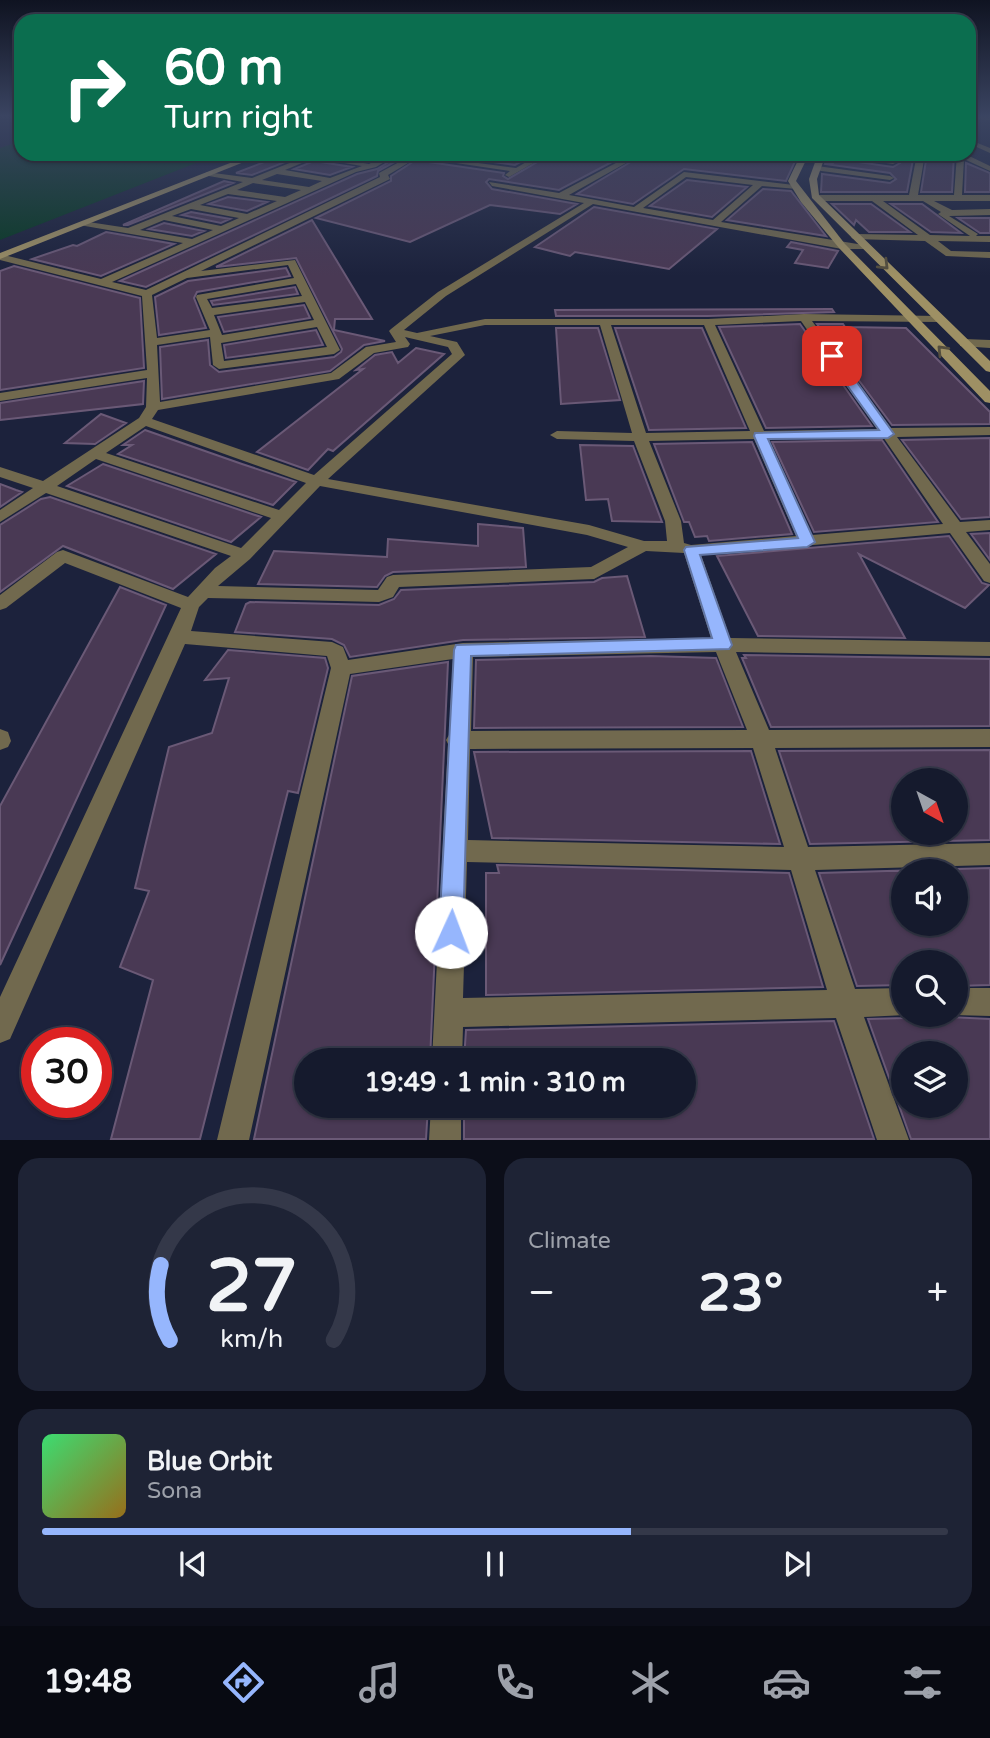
<!DOCTYPE html>
<meta charset="utf-8">
<style>
body{margin:0;font-family:"Varela Round",sans-serif;background:#1e2335;color:#f1f3f6;height:100vh;display:flex;flex-direction:column;font-size:26px;white-space:nowrap}
*{box-sizing:border-box;margin:0}
p{font-size:23px;color:#9da1aa}
.icon{flex:none;width:38px;height:38px;fill:none;stroke:currentColor;stroke-width:2;stroke-linecap:round;stroke-linejoin:round}
.map{position:relative;height:1140px;overflow:hidden}
.panel{display:flex;flex-direction:column;gap:18px;padding:18px;background:#0c0e19;flex:1}
.panel>*{flex:none}
.top-card{position:absolute;left:14px;top:14px;width:962px;height:147px;border-radius:21px;box-shadow:0 2px 5px #0004,0 0 0 2px #343849;background:#0b6e4f;color:#fff;overflow:hidden}
.needle{width:46px;rotate:140deg}
.fabs{position:absolute;left:891px;top:768px;display:grid;gap:14px}
.fabs a{display:grid;place-items:center;width:77px;height:77px;border-radius:50%;background:#151a2d;box-shadow:0 2px 5px #0004,0 0 0 2px #343849;font-size:35px}
.speed{position:absolute;left:21px;top:1027px;display:flex;gap:14px;font-size:35px;font-weight:700;text-align:center}
.speed>*{display:grid;place-content:center;width:91px;height:91px;border-radius:50%;background:#151a2d;box-shadow:0 2px 5px #0004,0 0 0 2px #343849;line-height:1}
.speed .limit{border:10px solid #d22;background:#fff;color:#111}
.pin{position:absolute;display:grid;place-items:center;width:60px;height:60px;color:#fff;margin:-30px;border-radius:14px;box-shadow:0 4px 10px #0006}
.me{position:absolute;width:77px;margin:-38px;rotate:2deg;stroke-linejoin:round;filter:drop-shadow(0 0 5px #0008)}
.turn{display:flex;align-items:center;gap:24px;height:147px;padding:0 35px;font-size:32px}
.turn .icon{width:91px;height:91px;stroke-width:2.5}
.turn b{display:block;font-size:49px;line-height:60px}
.big{font-size:52px;font-weight:700;line-height:1.1}
.panel .card{flex:1;display:flex;flex-direction:column;justify-content:center;gap:10px;min-width:0;padding:0 24px;border-radius:21px;background:#1e2335}
.panel .dial{align-items:center;gap:0}
.dial svg{height:182px;overflow:visible;fill:none;stroke:#343849;stroke-width:7;stroke-linecap:round;text-anchor:middle}
.dial text{fill:#f1f3f6;stroke:none}
.song{display:flex;align-items:center;gap:21px}
.cover{width:84px;height:84px;border-radius:10px;background:linear-gradient(135deg,hsl(140 70% 55%),hsl(40 70% 35%))}
.played{height:7px;border-radius:4px;background:linear-gradient(90deg,#96b6fd 65%,#343849 65%)}
.keys{display:flex;justify-content:space-around;direction:ltr}
.heat{display:flex;justify-content:space-between;align-items:center;font-size:38px;direction:ltr}
.panel .tiles{flex:1;display:grid;gap:18px;grid-template-columns:1fr 1fr}
.card:last-child{grid-column:span 2}
.trip{position:absolute;left:294px;top:1048px;width:402px;height:70px;border-radius:35px;background:#151a2d;box-shadow:0 2px 5px #0004,0 0 0 2px #343849;font-weight:700;line-height:70px;text-align:center}
.tab-bar{display:flex;height:112px;justify-content:space-around;align-items:center;background:#080a12;color:#9da1aa}
.tab-bar .icon{width:49px;height:49px}
.tab-bar .selected{color:#96b6fd}
.tab-bar b{font-size:32px;color:#f1f3f6}
.map>svg:first-child{display:block}
</style>
<div class="map">
<svg width="990" height="1140" viewBox="0 0 990 1140">
<rect width="100%" height="100%" fill="#1c223c"/>
<!-- green -->
<path fill="#083a24" d="M21,141v13h198l-219,86v-92z"/>
<!-- building -->
<path fill="#493954" stroke="#6a5976" stroke-width="2" fill-rule="evenodd" d="M285,154h20l-53,21 -16,-2z
M398,154h11l-31,17 -1,5 -231,111 -26,-6 237,-107 20,-5 20,-12z
M425,154h110l-20,11 -82,-11 -7,4 3,4 75,11 -1,3 5,3 43,-25h76l-68,36 -70,-11 -3,3 6,7 85,15 -17,10 -70,-9 -80,37 -94,-24 75,-37v-5z
M644,154h131l22,3 -11,24 -102,-12 -51,35 -56,-10z
M862,154h52l-7,38h-86l1,-18 68,9 6,-4 -6,-6 -65,-9 1,-2 7,1 4,-4 56,8 7,-4 -3,-4z
M927,154h27l-2,38h-31z
M314,161l38,6 -22,8 -36,-6z
M966,163l24,10v19h-25z
M687,180l60,7 -35,30 -62,-11z
M224,181l9,2 -105,42h-5z
M763,189l28,2 35,45 -99,-16z
M228,197l39,5 -20,9 -38,-7z
M832,204h39l39,28h-41l-13,-12 -2,5z
M891,204h31l39,29 -30,-1z
M594,207l123,22 -48,40 -94,-17 -5,4 -35,-9z
M191,212l39,7 -9,4 -39,-8z
M958,218h32v15h-10z
M312,220l60,99h-37l-1,11 51,11 -21,4 -34,26 -168,28 -2,-52 48,-7 2,25 9,7 115,-15 7,-5 1,-3 -46,-91 -80,9z
M164,223l40,8 -12,5 -43,-7z
M106,232l68,12 -73,32 -69,-17 41,-14 4,1z
M791,242l47,9 -10,17 -33,-5 8,-13 -16,-3z
M14,266l126,32 4,70 -144,22v-119z
M286,268l4,8 -93,16 -3,6 12,30 -47,7 -4,-38 33,-16z
M295,287l3,7 -85,11 -2,-4z
M304,305l6,13 -86,14 -6,-15z
M832,309l2,3 -126,4h-152l-1,-6z
M800,324l72,102 -106,2 -47,-101z
M817,324h26l2,3 61,1 84,84v12l-98,1z
M556,328h42l22,72 -59,4z
M615,328h87l44,100 -97,2z
M316,330l7,15 -97,13 -2,-13z
M416,348l28,6 -111,97 -5,-2 -20,21 -51,-18 106,-83 -7,1 19,-15 17,-3 6,11z
M144,381l-1,23 -143,16v-17z
M101,414l25,9 -31,21 -30,-1z
M145,430l97,34 54,18 -23,23 -155,-51 14,-9h-9z
M990,438v79l-29,2 -59,-79z
M882,440l56,82 -124,10 -42,-90z
M752,442l40,92 -83,7 -2,-5 -12,1 -6,-15h-5l-30,-78z
M580,445l53,1 29,76 -50,-1 -4,-22 -22,1z
M103,464l158,53 -30,25 -164,-56z
M0,484l16,6 6,2 -22,15z
M50,497l166,57 -43,35 -110,-43 -63,46v-67l41,-26z
M478,524l45,4 3,39 -133,5 -8,4 -8,11 -119,-3 16,-33 113,6 1,-18 90,7z
M990,533v27l-19,-26z
M949,536l33,47 7,2 -24,23 -106,-54 46,84 -147,-2 -41,-80z
M627,576l18,61 -182,3 -113,17 -6,-12 -12,-6 -97,-7 11,-28 4,-2 129,3 15,-6 7,-9 193,-8 8,-4z
M120,587l46,18 -166,360v-159z
M228,650l97,8 3,10 -30,125 -10,-2 -88,348h-89l42,-159 -33,-13 29,-76 -14,-3 34,-141 43,-14 17,-55 -24,2z
M744,655l246,4v67l-219,1 -29,-69h4z
M651,656l65,2 27,69 -269,1 2,-68z
M448,662l-18,398h-124v46h122l-2,33h-172l98,-463z
M990,750v90l-180,4 -31,-93zM903,780h53v53h-53z
M751,751l29,93 -288,-6 -18,-86z
M497,865l292,8 34,114 -337,8v-122h13z
M990,868v117l-34,1v-24h-53v23l-46,1 -38,-113zM903,872h53v52h-53z
M909,1015l81,4v120h-79l-43,-120 38,-1zM903,1054h53v52h-53z
M834,1021l40,118h-410v-33h220v-46h-220l2,-30z"/>
<g fill="none" stroke-linecap="round" stroke-linejoin="round">
<!-- street -->
<path fill="#71694e" fill-rule="evenodd" d="M970,116h20v4l-20,-1z
M970,140l20,8v5l-20,-9z
M312,154l57,10 19,-10 8,1 -20,12 -20,5 -244,110 34,8 234,-113 -1,-4 35,-19h9l-35,21 2,4 -189,92 94,-11 45,90 -6,4 -115,15 -6,-4 -3,-28 -53,8 3,57 171,-29 35,-26 30,-5 -7,-11 2,-2 47,-37 146,-89 -92,-17 -3,-4 70,11 74,-39h9l-73,41 65,12 50,-35 110,13 3,4 -35,-3 -41,36 149,24 -5,3h-23l-249,-45 -147,92 -42,34 13,3 68,-14h223l96,-5 135,2 6,3 -6,3 -127,-1 79,107 99,-1v8l-93,2 63,85 30,-2v10l-24,2 24,32v19l-6,-2 -34,-48 -249,22 29,83 260,4v14l-254,-4 33,78 221,-1v18l-215,1 33,99 182,-4v22l-175,5 40,119 48,-1v27h3l-42,2 45,123h-32l-41,-122 -373,9 -1,33h-30l16,-316 -2,-4 3,-5 4,-76 -103,15 -101,466h-32l114,-472 -4,-12 -142,-12 -175,395 -10,4v-46l181,-389 -116,-45 -59,45 -6,2v-15l57,-43 6,-2 125,47 27,-29 16,-12 -185,-63 -46,29v-12l33,-22 -33,-11v-10l43,14 96,-63 7,-11 1,-29 -147,23v-8l147,-23 -5,-74 -142,-36v-6l101,25 82,-36 -98,-17 -3,-1v-4l46,7 115,-46 -34,-6 -3,-4 46,6zM314,158l48,8 -32,12 -45,-8zM277,174l45,7 -13,6 -47,-7zM686,177l67,8 -40,35 -70,-12zM253,183l48,7 -16,7 -48,-7zM228,194l49,7 -30,13 -47,-9zM191,209l48,9 -18,8 -49,-10zM164,220l49,10 -21,9 -52,-9zM288,265l6,13 -97,17 -1,2 14,33 -53,8 -5,-43 35,-17zM296,284l6,12 -90,12 -5,-9zM305,302l9,18 -92,15 -8,-20zM801,321l76,108 -113,2 -49,-106zM485,325h115l32,108 -75,-2 -7,4 7,4 77,2 31,80 2,20h-23l-55,-16 -261,-46 137,-124 -8,-13 -27,-6zM611,325h93l46,106 -104,2zM317,327l10,20 -103,14 -3,-18zM405,337l43,10 4,7 -138,121 -162,-56 6,-9 181,-31 35,-26 34,-6 2,-3zM146,426l160,57 -27,27 -173,-57zM883,437l60,87 -131,11 -44,-96zM754,439l42,97 -105,9 -7,-2 -3,-22 -32,-80zM96,459l175,59 -30,30 -184,-62zM320,486l267,49 41,12 -37,20 -198,8 -6,2 -9,13 -160,-4 32,-27zM646,551l38,2 27,85 -248,5 -115,17 -5,-13 -11,-5 -141,-11 8,-24 9,-9 171,4 14,-5 6,-10 195,-8zM716,652l31,78 -276,1 2,-74zM753,748l31,99 -316,-7 2,-91zM467,862l324,8 36,120 -364,8z
M540,154h9l-40,23 -4,-2 5,-4 -81,-12 4,-2 83,11z
M823,154h22l52,8 -4,2z
M917,154h8l-7,41h36l3,-41h8l25,12v5l-26,-12 -2,36h28v6h-56l18,9 38,-1v6l-41,1 29,18 -2,2h14v6l-52,-1 13,10 39,1v6l-44,-2 -21,-15 -72,-2 -2,-2 5,-3 62,1 -46,-34h-55l-4,-3 4,-3h92zM883,201h40l18,11 -3,2 32,22 -40,-1z
M817,166l73,10 4,2 -4,2 -76,-10z
M964,339l26,1v8l-30,-2v-6z
M0,729l8,3 3,9 -3,6 -8,3z
M956,988h34v28l-37,-1z
M431,1106h30v34h-32z"/>
<!-- secondary -->
<path fill="#9e9064" fill-rule="evenodd" d="M253,154h11l-264,105v-6z
M801,154h8l-13,27 49,63 145,147v12l-5,-1 -146,-154 -38,-46 -13,-21z
M818,154h8l-9,25 2,16 171,166v11l-4,-1 -174,-173 -3,-19z"/>
</g>
<!-- one-way arrows -->
<defs><path id="oneway-chevron" d="M-2-3.5L2.5 0L-2 3.5" fill="none" stroke-width="1.6" stroke-linecap="round" stroke-linejoin="round" transform="scale(1.75)"/></defs>
<g stroke="#544e3e">
<use href="#oneway-chevron" transform="translate(884 265) rotate(45)"/>
<use href="#oneway-chevron" transform="translate(942 350) rotate(-134)"/>
</g>
<!-- sky -->
<linearGradient id="sky" x2="0" y2="1"><stop stop-color="#0f1321"/><stop offset="0.42" stop-color="#3a4461"/><stop offset="1" stop-color="#3a4461" stop-opacity="0"/></linearGradient>
<rect width="990" height="276" fill="url(#sky)"/>
<!-- route -->
<path fill="#96b6fd" stroke="#6276a4" stroke-width="2" d="M832,352l4,1 58,81 -6,4 -120,1 47,103 -8,5 -107,8 32,90 -3,4 -258,7 -8,276 -3,8 -9,4 -8,-4 -4,-8 15,-282 2,-5 256,-7 -28,-88 2,-3 112,-9 -44,-102 1,-3 124,-3 -53,-74z"/>
</svg>
<div class="fabs">
<a><svg class="needle" viewBox="-14 -14 28 28"><path d="M0-13l5 13h-10z" fill="#e53935"/><path d="M0 13l5-13h-10z" fill="#9da1aa"/></svg></a>
<a><svg class="icon" aria-label="sound" viewBox="0 0 24 24"><path d="M4 9h4l5-4v14l-5-4H4zM17 9q2 3 0 6"/></svg></a>
<a><svg class="icon" aria-label="search" viewBox="0 0 24 24"><circle cx="10" cy="10" r="6"/><path d="M15 15l6 6"/></svg></a>
<a><svg class="icon" aria-label="layers" viewBox="0 0 24 24"><path d="M12 4l9 5-9 5-9-5zM3 14l9 5 9-5"/></svg></a>
</div>
<div class="speed"><div class="limit">30</div></div>
<div class="pin" style="left:832px;top:356px;background:#d93025"><svg class="icon" aria-label="arrive" viewBox="0 0 24 24"><path d="M6 21V4h12l-3 4 3 4H6"/></svg></div>
<svg class="me" style="left:451px;top:932px" viewBox="-20 -20 40 40"><circle r="19" fill="#fff"/><path d="M0-13L10 11 0 6-10 11z" fill="#96b6fd"/></svg>
<div class="trip">19:49 · 1 min · 310 m</div>
<div class="top-card">
<div class="turn"><svg class="icon" aria-label="right" viewBox="0 0 24 24"><path d="M7 20v-9h11M14 6l5 5-5 5"/></svg><div><b>60 m</b>Turn right</div></div>
</div>
</div>
<section class="panel">
<div class="tiles">
<div class="card dial"><svg viewBox="0 0 100 80">
<path d="M14 69A42 42 0 1 1 86 69"/>
<path d="M14 69A42 42 0 0 1 10 36" stroke="#96b6fd"/>
<text x="50" y="56" font-size="32" font-weight="700">27</text>
<text x="50" y="72" font-size="11">km/h</text>
</svg></div>
<div class="card"><p>Climate</p>
<div class="heat"><a>−</a><b class="big">23°</b><a>+</a></div>
</div>
<div class="card">
<div class="song"><i class="cover"></i><div><b>Blue Orbit</b><p>Sona</p></div></div>
<div class="played"></div>
<div class="keys"><svg class="icon" aria-label="previous" viewBox="0 0 24 24"><path d="M18 5L8 12l10 7zM5 5v14"/></svg><svg class="icon" aria-label="pause" viewBox="0 0 24 24"><path d="M8 5v14M16 5v14"/></svg><svg class="icon" aria-label="next" viewBox="0 0 24 24"><path d="M6 5l10 7-10 7zM19 5v14"/></svg></div>
</div>
</div>
</section>
<nav class="tab-bar">
<b>19:48</b>
<svg class="icon selected" aria-label="directions" viewBox="0 0 24 24"><path d="M12 3l9 9-9 9-9-9zM9 14v-3h6M13 9l2 2-2 2"/></svg>
<svg class="icon" aria-label="music" viewBox="0 0 24 24"><path d="M9 18V5l10-2v13"/><circle cx="6" cy="18" r="3"/><circle cx="16" cy="16" r="3"/></svg>
<svg class="icon" aria-label="phone" viewBox="0 0 24 24"><path d="M5 4h4l2 5-3 2q2 4 5 5l2-3 5 2v4C11 20 4 13 5 4z"/></svg>
<svg class="icon" aria-label="climate" viewBox="0 0 24 24"><path d="M12 3v18M4 7l16 10M4 17L20 7"/></svg>
<svg class="icon" aria-label="car" viewBox="0 0 24 24"><path d="M5 17H2v-5l4-1 3-4h7l3 4 3 1v5h-3M9 17h6M6 11h13"/><circle cx="7" cy="17" r="2"/><circle cx="17" cy="17" r="2"/></svg>
<svg class="icon" aria-label="filters" viewBox="0 0 24 24"><path d="M4 7h16M4 17h16"/><circle cx="9" cy="7" r="2"/><circle cx="15" cy="17" r="2"/></svg>
</nav>
